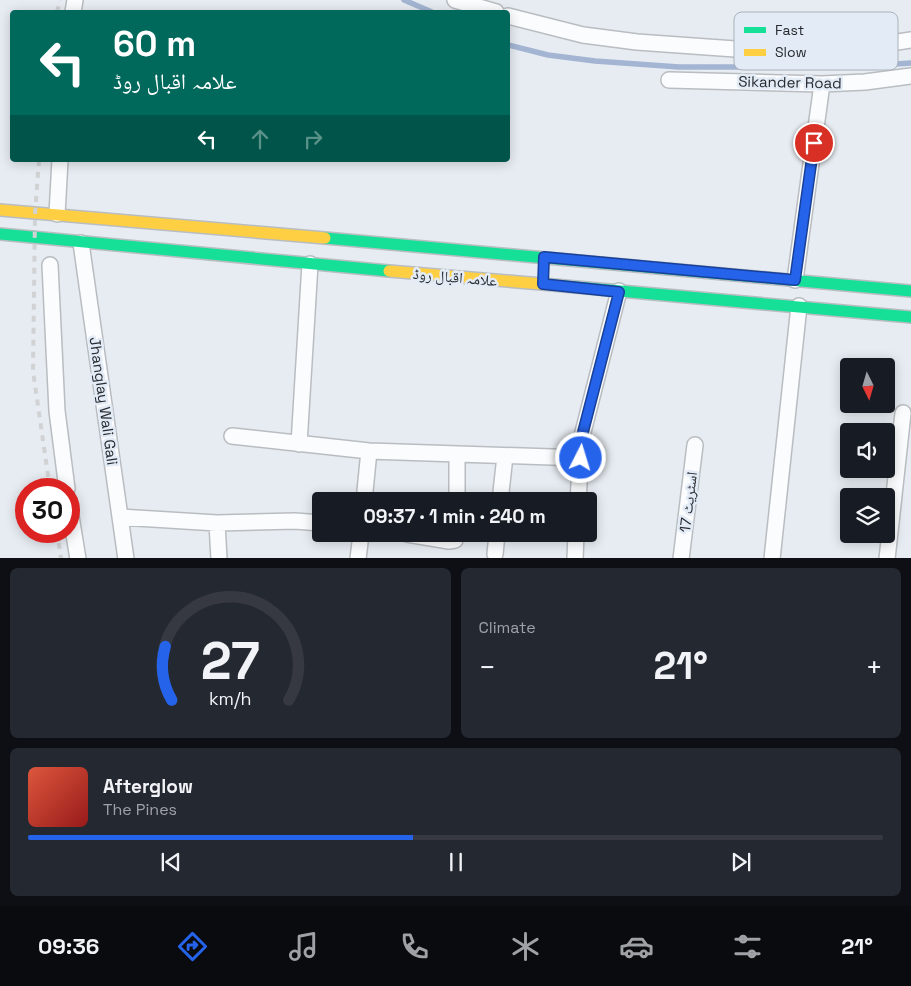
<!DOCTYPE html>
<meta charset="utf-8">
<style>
body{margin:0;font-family:"Space Grotesk","Noto Naskh Arabic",sans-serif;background:#242831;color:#f1f3f6;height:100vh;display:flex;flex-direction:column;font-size:19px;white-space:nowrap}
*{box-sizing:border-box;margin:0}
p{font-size:16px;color:#9ea1a6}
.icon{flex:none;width:28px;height:28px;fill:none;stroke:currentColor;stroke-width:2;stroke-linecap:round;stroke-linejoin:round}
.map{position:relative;height:558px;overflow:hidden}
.drawer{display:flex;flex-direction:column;gap:10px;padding:10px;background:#0d0f14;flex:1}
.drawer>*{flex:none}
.guide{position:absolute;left:10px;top:10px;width:500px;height:152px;border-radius:5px;box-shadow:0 2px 12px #0003;background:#00695c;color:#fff;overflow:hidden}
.needle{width:32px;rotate:175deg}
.controls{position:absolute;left:840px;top:358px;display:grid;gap:10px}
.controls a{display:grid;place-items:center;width:55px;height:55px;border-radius:5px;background:#171b24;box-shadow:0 2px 12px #0003;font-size:25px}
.speed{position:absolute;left:15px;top:478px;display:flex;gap:10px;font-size:25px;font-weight:700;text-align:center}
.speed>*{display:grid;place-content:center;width:65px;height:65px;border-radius:50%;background:#171b24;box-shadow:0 2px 12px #0003;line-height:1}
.speed .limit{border:8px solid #d22;background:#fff;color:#111}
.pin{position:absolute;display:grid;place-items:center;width:42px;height:42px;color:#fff;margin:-21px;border:2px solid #fff;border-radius:50%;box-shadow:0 1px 5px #0007}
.me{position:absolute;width:55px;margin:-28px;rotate:5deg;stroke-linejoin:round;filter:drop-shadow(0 0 4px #0008)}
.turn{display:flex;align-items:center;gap:18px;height:105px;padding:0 20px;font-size:22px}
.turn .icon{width:65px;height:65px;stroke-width:2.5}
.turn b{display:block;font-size:35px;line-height:42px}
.lanes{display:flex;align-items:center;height:48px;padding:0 20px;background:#0003;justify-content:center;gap:25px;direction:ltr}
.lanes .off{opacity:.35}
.big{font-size:38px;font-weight:700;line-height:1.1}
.drawer .tile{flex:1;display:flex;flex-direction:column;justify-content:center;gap:8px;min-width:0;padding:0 18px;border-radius:8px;background:#242831}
.drawer .dial{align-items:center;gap:0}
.dial svg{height:130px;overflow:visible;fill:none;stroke:#363941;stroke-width:7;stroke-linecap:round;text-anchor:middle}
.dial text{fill:#f1f3f6;stroke:none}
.song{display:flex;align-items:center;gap:15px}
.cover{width:60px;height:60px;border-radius:8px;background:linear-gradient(135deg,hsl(10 70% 55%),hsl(0 70% 35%))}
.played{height:5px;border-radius:2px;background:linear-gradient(90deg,#2563eb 45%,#363941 45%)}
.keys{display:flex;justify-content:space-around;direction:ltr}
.heat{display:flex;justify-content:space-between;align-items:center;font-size:28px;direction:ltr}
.drawer .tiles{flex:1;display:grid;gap:10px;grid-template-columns:1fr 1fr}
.tile:last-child{grid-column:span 2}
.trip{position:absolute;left:312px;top:492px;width:285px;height:50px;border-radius:5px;background:#171b24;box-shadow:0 2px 12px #0003;font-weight:700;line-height:50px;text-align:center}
.tab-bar{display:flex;height:80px;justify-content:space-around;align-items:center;background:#090b0e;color:#9ea1a6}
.tab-bar .icon{width:35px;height:35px}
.tab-bar .on{color:#2563eb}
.tab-bar b{font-size:22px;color:#f1f3f6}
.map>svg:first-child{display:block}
</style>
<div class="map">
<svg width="911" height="559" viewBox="0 0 911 559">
<rect width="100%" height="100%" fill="#e7ecf2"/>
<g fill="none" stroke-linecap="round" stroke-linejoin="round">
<!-- stream -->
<path stroke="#a3b5d2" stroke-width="5.5" d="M404,0l28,12
M508,45l40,10 47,6 84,6h170l62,-4"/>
<defs>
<path id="street" d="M455,0l41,12
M73,12l2,-12
M508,16l75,19 54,7 112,8 117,-3 45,-7
M669,80l153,4 43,-2 46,-6
M57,214l3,-54
M81,243l45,316
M50,265l7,146 10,78
M795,280l27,-196
M232,436l137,15 212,7
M299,444l11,-180
M364,501l5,-50
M457,501v-47
M500,501l5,-45
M578,501l4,-65 37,-145
M69,504l9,55
M120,517l97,6 78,-2 26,2
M217,523l2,36
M407,534l42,7 6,-1 2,-6
M495,554l2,-20
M358,559l3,-25
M575,559l1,-25
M681,559l14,-114
M772,559l27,-253
M887,559l16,-146"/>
<path id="fast" d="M0,234l389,37
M325,238l586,53
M542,284l369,33"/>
<path id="slow" d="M0,210l325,28
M389,271l153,13"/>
</defs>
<!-- street casing -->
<use href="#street" stroke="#b9bdc1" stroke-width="18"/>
<!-- fast casing -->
<use href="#fast" stroke="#b9bdc1" stroke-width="14"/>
<!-- slow casing -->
<use href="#slow" stroke="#b9bdc1" stroke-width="14"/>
<!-- street -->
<use href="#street" stroke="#fbfcfd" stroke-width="15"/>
<!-- fast -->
<use href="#fast" stroke="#16e098" stroke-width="11"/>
<!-- slow -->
<use href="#slow" stroke="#ffcf43" stroke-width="11"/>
<!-- rail -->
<path stroke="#d1d2d4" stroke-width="4" stroke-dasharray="6 6" stroke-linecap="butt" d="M57,12l3,-12
M39,160l-4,54 -2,157 17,118
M57,531l4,28"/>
</g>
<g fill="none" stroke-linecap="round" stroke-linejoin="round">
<defs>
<path id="route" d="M581,458l1,-22 37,-144 -76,-8 1,-27 251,23 19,-137"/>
</defs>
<!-- route casing -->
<use href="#route" stroke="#184099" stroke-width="12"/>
<!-- route -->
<use href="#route" stroke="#2563eb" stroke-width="9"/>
</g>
<g text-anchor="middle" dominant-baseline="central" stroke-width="5" stroke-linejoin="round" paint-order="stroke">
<!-- street labels -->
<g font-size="15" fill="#272a2e" stroke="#e3ebf6">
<text transform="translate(790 82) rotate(1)">Sikander Road</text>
<text transform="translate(455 277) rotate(5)">علامہ اقبال روڈ</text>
<text transform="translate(104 401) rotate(82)">Jhanglay Wali Gali</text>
<text transform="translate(688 502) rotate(-83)">اسٹریٹ 17</text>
</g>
</g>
<!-- legend -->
<rect x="734" y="12" width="164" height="58" rx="8" fill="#e3ebf6" stroke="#abb1ba" stroke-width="1"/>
<rect x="744" y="27" width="22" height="6" fill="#16e098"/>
<rect x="744" y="49" width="22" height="7" fill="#ffcf43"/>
<g font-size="14" fill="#272a2e">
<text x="775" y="35">Fast</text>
<text x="775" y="57">Slow</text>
</g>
</svg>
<div class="controls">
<a><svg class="needle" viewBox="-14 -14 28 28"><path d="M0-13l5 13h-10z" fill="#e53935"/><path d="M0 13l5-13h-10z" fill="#9ea1a6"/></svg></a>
<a><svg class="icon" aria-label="sound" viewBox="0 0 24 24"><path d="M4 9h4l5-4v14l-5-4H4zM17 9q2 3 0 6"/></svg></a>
<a><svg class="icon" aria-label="layers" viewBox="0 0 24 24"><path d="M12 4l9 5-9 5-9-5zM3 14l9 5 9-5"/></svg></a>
</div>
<div class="speed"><div class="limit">30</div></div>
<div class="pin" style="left:814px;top:143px;background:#d93025"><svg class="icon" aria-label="arrive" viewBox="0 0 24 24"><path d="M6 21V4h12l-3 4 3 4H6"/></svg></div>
<svg class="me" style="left:581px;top:458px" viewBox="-20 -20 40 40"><circle r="17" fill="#2563eb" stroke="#fff" stroke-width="3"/><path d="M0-11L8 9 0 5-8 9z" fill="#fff"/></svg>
<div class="trip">09:37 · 1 min · 240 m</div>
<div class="guide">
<div class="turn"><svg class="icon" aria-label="left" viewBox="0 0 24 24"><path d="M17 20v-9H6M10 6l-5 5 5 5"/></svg><div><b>60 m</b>علامہ اقبال روڈ</div></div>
<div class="lanes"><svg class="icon" aria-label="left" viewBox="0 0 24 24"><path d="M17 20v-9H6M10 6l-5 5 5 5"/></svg><svg class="icon off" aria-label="ahead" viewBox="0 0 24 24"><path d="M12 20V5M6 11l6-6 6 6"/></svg><svg class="icon off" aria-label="right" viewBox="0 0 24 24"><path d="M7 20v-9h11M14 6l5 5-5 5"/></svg></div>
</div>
</div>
<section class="drawer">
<div class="tiles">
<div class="tile dial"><svg viewBox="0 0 100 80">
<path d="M14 69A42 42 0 1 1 86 69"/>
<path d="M14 69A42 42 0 0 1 10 36" stroke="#2563eb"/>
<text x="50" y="56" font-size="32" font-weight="700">27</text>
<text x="50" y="72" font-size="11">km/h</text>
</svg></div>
<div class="tile"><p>Climate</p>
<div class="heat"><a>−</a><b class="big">21°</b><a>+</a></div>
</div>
<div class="tile">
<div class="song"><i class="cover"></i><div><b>Afterglow</b><p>The Pines</p></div></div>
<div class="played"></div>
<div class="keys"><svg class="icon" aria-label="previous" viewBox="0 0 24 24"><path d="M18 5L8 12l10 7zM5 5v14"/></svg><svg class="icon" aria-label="pause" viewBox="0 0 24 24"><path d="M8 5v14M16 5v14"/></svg><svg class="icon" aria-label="next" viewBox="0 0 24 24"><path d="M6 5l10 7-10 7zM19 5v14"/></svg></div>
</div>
</div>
</section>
<nav class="tab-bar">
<b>09:36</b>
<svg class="icon on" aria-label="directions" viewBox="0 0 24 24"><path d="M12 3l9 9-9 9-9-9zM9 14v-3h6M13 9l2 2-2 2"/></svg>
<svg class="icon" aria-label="music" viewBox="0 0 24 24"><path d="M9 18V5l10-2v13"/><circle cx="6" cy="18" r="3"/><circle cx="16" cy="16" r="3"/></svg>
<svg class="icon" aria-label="phone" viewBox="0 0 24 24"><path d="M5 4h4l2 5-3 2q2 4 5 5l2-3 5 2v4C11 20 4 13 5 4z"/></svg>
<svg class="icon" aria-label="climate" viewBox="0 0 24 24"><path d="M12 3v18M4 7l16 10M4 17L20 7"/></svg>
<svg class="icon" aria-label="car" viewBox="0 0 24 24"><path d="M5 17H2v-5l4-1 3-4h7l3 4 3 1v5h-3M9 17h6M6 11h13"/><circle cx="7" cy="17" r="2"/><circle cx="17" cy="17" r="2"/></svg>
<svg class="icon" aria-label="filters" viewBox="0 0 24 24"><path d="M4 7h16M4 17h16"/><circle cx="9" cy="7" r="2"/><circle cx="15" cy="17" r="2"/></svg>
<b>21°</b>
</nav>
